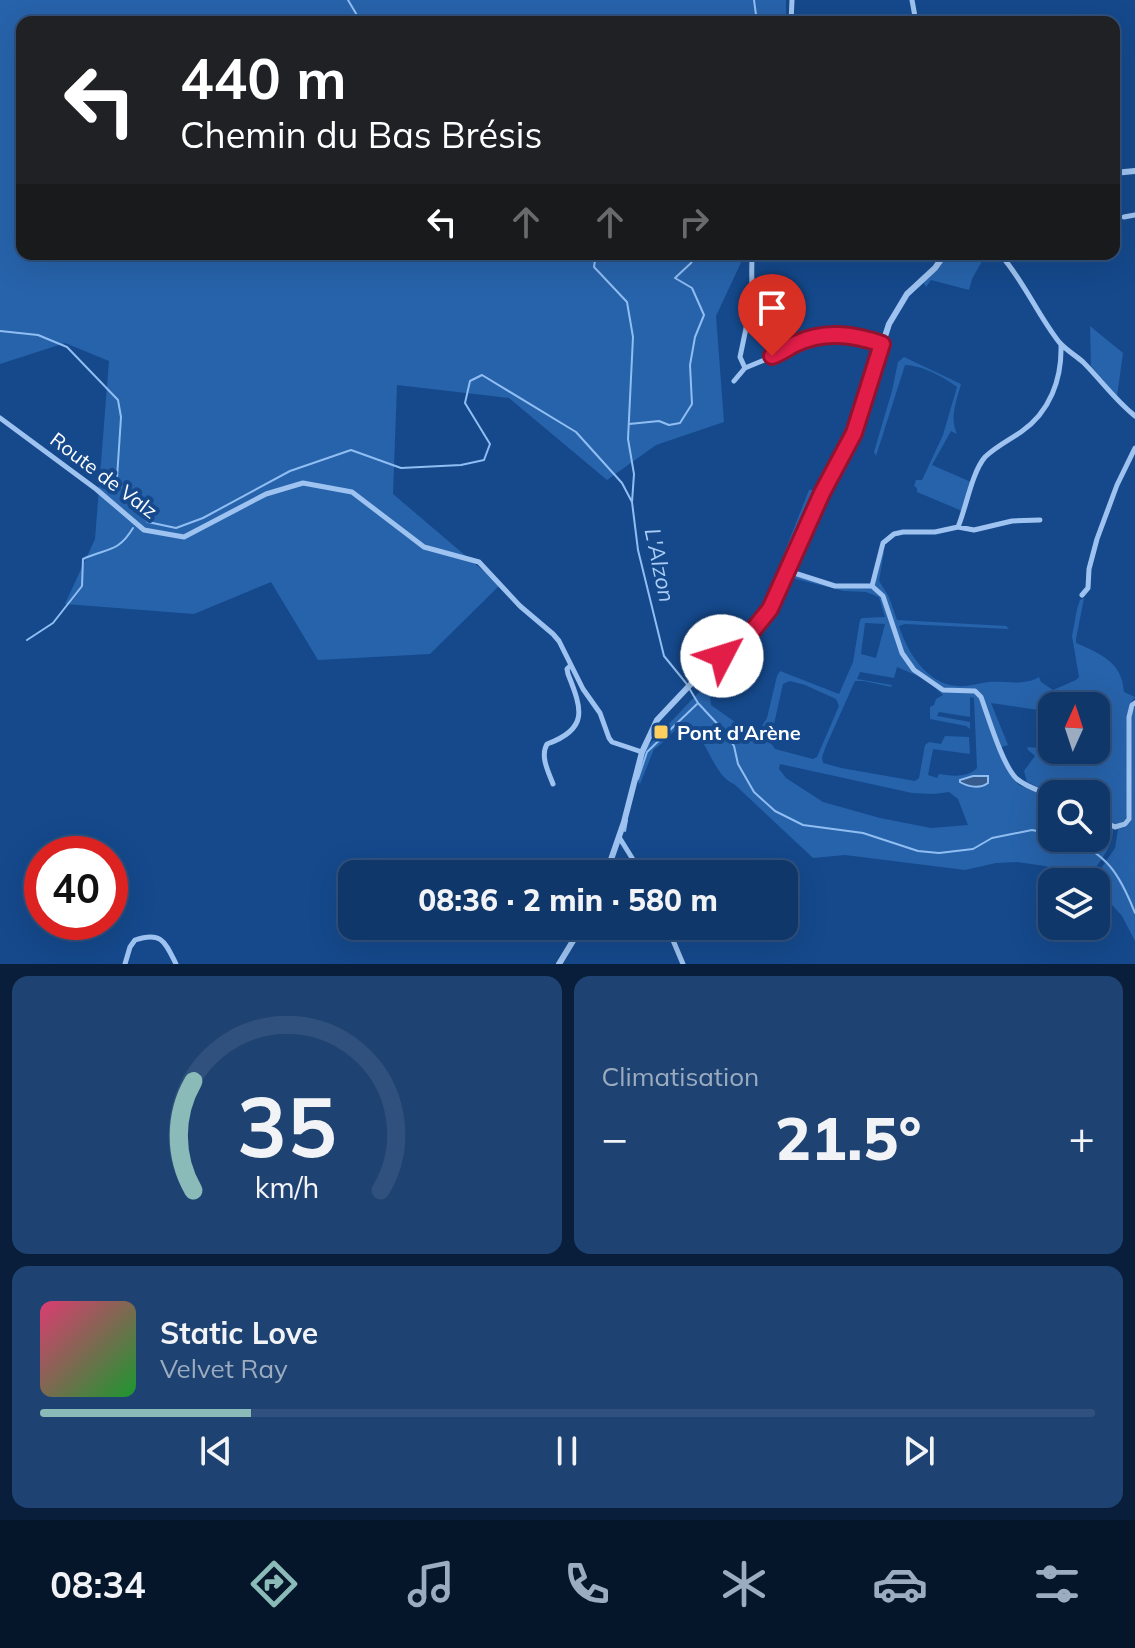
<!DOCTYPE html>
<html lang="fr">
<meta charset="utf-8">
<style>
body{margin:0;font-family:Mulish,sans-serif;background:#1e4271;color:#f1f3f6;height:100vh;display:flex;flex-direction:column;font-size:30px;white-space:nowrap}
*{box-sizing:border-box;margin:0}
p{font-size:26px;color:#9cacc0}
.icon{flex:none;width:44px;height:44px;fill:none;stroke:currentColor;stroke-width:2;stroke-linecap:round;stroke-linejoin:round}
.map{position:relative;height:964px;overflow:hidden}
.sheet{display:flex;flex-direction:column;gap:12px;padding:12px;background:#091e3a;flex:1}
.sheet>*{flex:none}
.banner{position:absolute;left:16px;top:16px;width:1104px;height:244px;border-radius:16px;box-shadow:0 8px 32px #0002,0 0 0 2px #30517d;background:#202124;color:#fff;overflow:hidden}
.needle{width:52px;rotate:3deg}
.controls{position:absolute;left:1038px;top:692px;display:grid;gap:16px}
.controls a{display:grid;place-items:center;width:72px;height:72px;border-radius:16px;background:#103769;box-shadow:0 8px 32px #0002,0 0 0 2px #30517d;font-size:40px}
.speed{position:absolute;left:24px;top:836px;display:flex;gap:16px;font-size:40px;font-weight:700;text-align:center}
.speed>*{display:grid;place-content:center;width:104px;height:104px;border-radius:50%;background:#103769;box-shadow:0 8px 32px #0002,0 0 0 2px #30517d;line-height:1}
.speed .limit{border:12px solid #d22;background:#fff;color:#111}
.pin{position:absolute;display:grid;place-items:center;width:68px;height:68px;color:#fff;margin:-82px -34px;border-radius:50% 50% 50% 0;rotate:-45deg;box-shadow:0 0 8px #0007}
.pin .icon{rotate:45deg}
.me{position:absolute;width:88px;margin:-44px;rotate:50deg;stroke-linejoin:round;filter:drop-shadow(0 0 6px #0008)}
.turn{display:flex;align-items:center;gap:28px;height:168px;padding:0 32px;font-size:36px}
.turn .icon{width:104px;height:104px;stroke-width:2.5}
.turn b{display:block;font-size:56px;line-height:68px}
.lanes{display:flex;align-items:center;height:76px;padding:0 32px;background:#0003;justify-content:center;gap:40px;direction:ltr}
.lanes .off{opacity:.35}
.big{font-size:60px;font-weight:800;line-height:1.1}
.sheet .card{flex:1;display:flex;flex-direction:column;justify-content:center;gap:12px;min-width:0;padding:0 28px;border-radius:16px;background:#1e4271}
.sheet .dial{align-items:center;gap:0}
.dial svg{height:208px;overflow:visible;fill:none;stroke:#30517d;stroke-width:7;stroke-linecap:round;text-anchor:middle}
.dial text{fill:#f1f3f6;stroke:none}
.song{display:flex;align-items:center;gap:24px}
.cover{width:96px;height:96px;border-radius:12px;background:linear-gradient(135deg,hsl(340 70% 55%),hsl(130 70% 35%))}
.played{height:8px;border-radius:4px;background:linear-gradient(90deg,#8bbbb9 20%,#30517d 20%)}
.keys{display:flex;justify-content:space-around;direction:ltr}
.heat{display:flex;justify-content:space-between;align-items:center;font-size:44px;direction:ltr}
.sheet .tiles{flex:1;display:grid;gap:12px;grid-template-columns:1fr 1fr}
.card:last-child{grid-column:span 2}
.trip{position:absolute;left:338px;top:860px;width:460px;height:80px;border-radius:16px;background:#103769;box-shadow:0 8px 32px #0002,0 0 0 2px #30517d;font-weight:800;line-height:80px;text-align:center}
.menu{display:flex;height:128px;justify-content:space-around;align-items:center;background:#06162a;color:#9cacc0}
.menu .icon{width:56px;height:56px}
.menu .on{color:#8bbbb9}
.menu b{font-size:36px;color:#f1f3f6}
.map>svg:first-child{display:block}
</style>
<div class="map">
<svg width="1135" height="964" viewBox="0 0 1135 964">
<rect width="100%" height="100%" fill="#15498c"/>
<!-- green -->
<path fill="#2763ab" fill-rule="evenodd" d="M0,0h786v22h-764v232h723l-29,62 8,106 -68,23 -49,35 -98,-82 -112,-13 -4,109 107,91 -70,69 -112,6 -47,-78 -77,32 -129,-10 30,-65 14,-178 -44,-18 -65,21z
M948,254h38l-14,25 -3,11 -38,-10 -5,7 -3,-5 14,-12z
M1090,326l33,27 -6,43 -26,-30z
M904,357l57,27c-4,16 -12,33 -4,50l-6,-3 -19,34 39,17 -9,29 -45,-19v-4l-3,-2 2,-6h6l21,-45 14,-48c-13,-10 -36,-22 -52,-22l-29,91 -2,-4 18,-61 6,-29z
M809,490h5l4,5 -50,110 -31,35 -21,15 -2,-1 38,-33 11,-14z
M880,551l4,1 -5,29 10,16 8,23 109,6 3,3 -104,-5 -6,2c8,26 28,58 58,60 11,1 22,-3 32,-4 18,-1 35,4 50,-5l2,5 12,8 23,-10 3,-3 -7,-41 5,-27 3,-9 4,-2 -8,41v4c25,11 46,19 48,49l11,5 -5,7 -3,13v97l-2,6 -8,5 -21,-10v-21h-43l-26,-12 -3,-11 11,-15 -7,-6 -1,-3 68,6 1,-47h-6l-14,-5 -9,1 -28,8 -48,-7 17,42 -10,3 14,29 7,8 33,14v39h44v-18l17,9c0,20 -17,38 -30,53h-6l-19,-12 -13,-4 -28,-4 -21,1 -31,7 -120,-15 -32,3 -79,-74c-20,-8 -26,-43 -44,-58 -18,0 -22,15 -36,23l-14,35 -3,-3 9,-33 109,-115 15,-19 20,-42 45,14h36zM792,578l52,13 22,1 13,5 6,20 -23,1 -2,2 -7,42 -14,32 -59,-23 -3,5 -10,42 -14,22 -18,-18 -24,-17 -1,-9 2,-6 61,-72zM865,623l20,1 -9,34 -15,-4zM897,667l28,12 18,16 -7,4 -2,6 -4,2v12l36,7 4,3v-7l-33,-6 2,-4 31,5v-20l4,1 3,70c-9,10 -26,8 -38,6l-2,4 -9,-3 5,-26 37,5 -1,-17 -24,-1 -4,8 -12,-2 -4,3 -6,33 -4,3 -74,-13 -18,-5 -1,-6 4,-11 29,-65h9l27,6 1,-2 -35,-6 3,-7 34,6zM790,681l15,4 31,14 3,7 -22,51 -4,2 -38,-10 -5,-7 13,-58zM780,764l132,29 22,1 15,-2 9,7 10,26 -37,3 -51,-10 -57,-16 -37,-24 -7,-9z
M1135,706v235l-13,-25 -18,-20 -7,-11 5,-18 13,-19 3,-19 8,-2 5,-6v-105z"/>
<!-- water -->
<path fill="#365c8e" stroke="#90bef3" stroke-width="2" d="M973,776h15v7c-8,6 -20,4 -28,-1v-2z"/>
<g fill="none" stroke-linecap="round" stroke-linejoin="round">
<!-- stream -->
<path stroke="#90bef3" stroke-width="2" d="M348,0l13,22
M754,0l3,22
M596,254l-2,13 33,35 6,35 -5,102 6,35 -2,28 6,48 26,106 22,27 12,20 25,27 11,16 4,18 16,28 21,19 28,14 60,8 55,18 21,2 34,-4 19,-11 40,-8 20,4
M0,331l38,4 29,12 51,53 3,17 -4,61 16,29 15,15 28,6 27,-10 87,-47 61,-21 50,18 60,-3 23,-5 6,-16 -25,-41 5,-22 12,-6 94,57 46,51 10,19
M629,424l30,-3 10,4 11,-2 12,-19 -2,-39 5,-28 9,-22 -12,-27 -17,-10 16,-15 5,-9
M27,640l26,-17 29,-37 1,-27c24,-11 35,-6 50,-31
M638,779l9,-27 50,-48
M625,831l2,-11
M1065,838c42,14 55,37 70,75"/>
<!-- minor -->
<path stroke="#9ec3f0" stroke-width="5" d="M912,0l4,22
M791,22l1,-22
M1124,217l11,-2
M752,254c0,27 -6,87 33,91 10,1 21,-5 30,-8 23,-7 45,-1 67,7
M1000,254c24,27 37,60 59,88 7,8 16,13 24,20 18,18 32,38 52,54
M745,368l-5,-11 9,-43 4,-3
M734,381l11,-13 41,-17 7,-6
M0,418l96,71 48,41 40,7 82,-43 37,-11 49,9 72,55 55,15 41,44 33,28 6,7 24,48 17,24 9,25 3,4 30,10
M958,527c8,-19 14,-55 27,-70 10,-10 24,-17 36,-25 29,-20 41,-53 40,-87
M788,571l47,15h37l11,-43 11,-9 9,-2h32l23,-5 16,3 38,-9 28,-1
M872,586l11,10 19,57 12,17 29,20 32,1 6,6c7,19 22,70 36,82 9,8 24,12 35,17
M1082,595l6,-7 1,-19 8,-30 20,-54 18,-37
M553,784c-5,-13 -13,-28 -6,-40 42,-15 35,-35 21,-70l-1,-5 3,-3
M1096,818l19,9 10,-3 4,-5v-102l3,-12 3,-2
M619,837l23,37
M667,926l16,38
M125,964l5,-17 5,-7c27,-9 30,2 41,24"/>
<!-- tertiary -->
<path stroke="#9ec3f0" stroke-width="6" d="M1114,173l21,-2
M606,874l18,-52 18,-70 15,-32 48,-51 48,-39 17,-21 52,-116 32,-60 35,-109 18,-30 28,-26 10,-14
M559,964l23,-38"/>
</g>
<g fill="none" stroke-linecap="round" stroke-linejoin="round">
<defs>
<path id="route" d="M722,656l31,-26 17,-21 52,-116 32,-60 28,-89c-29,-10 -58,-14 -87,0 -8,4 -15,9 -23,12"/>
</defs>
<!-- route casing -->
<use href="#route" stroke="#92132f" stroke-width="20"/>
<!-- route -->
<use href="#route" stroke="#e11d48" stroke-width="14"/>
</g>
<!-- markers -->
<rect fill="#ffd05d" stroke="#15498c" stroke-width="3" x="653" y="724" width="16" height="16" rx="4"/>
<g text-anchor="middle" dominant-baseline="central" stroke-width="8" stroke-linejoin="round" paint-order="stroke">
<!-- street labels -->
<g font-size="20" fill="#fff" stroke="#15498c">
<text transform="translate(104 475) rotate(37)">Route de Valz</text>
</g>
<!-- poi labels -->
<g font-size="20" font-weight="bold" fill="#fff" stroke="#15498c" text-anchor="start">
<text x="677" y="732">Pont d'Arène</text>
</g>
<!-- water labels -->
<g font-size="22" font-style="italic" fill="#aacdf7" stroke="#15498c">
<text transform="translate(660 565) rotate(78)">L'Alzon</text>
</g>
</g>
</svg>
<div class="controls">
<a><svg class="needle" viewBox="-14 -14 28 28"><path d="M0-13l5 13h-10z" fill="#e53935"/><path d="M0 13l5-13h-10z" fill="#9cacc0"/></svg></a>
<a><svg class="icon" aria-label="search" viewBox="0 0 24 24"><circle cx="10" cy="10" r="6"/><path d="M15 15l6 6"/></svg></a>
<a><svg class="icon" aria-label="layers" viewBox="0 0 24 24"><path d="M12 4l9 5-9 5-9-5zM3 14l9 5 9-5"/></svg></a>
</div>
<div class="speed"><div class="limit">40</div></div>
<div class="pin" style="left:772px;top:356px;background:#d93025"><svg class="icon" aria-label="arrive" viewBox="0 0 24 24"><path d="M6 21V4h12l-3 4 3 4H6"/></svg></div>
<svg class="me" style="left:722px;top:656px" viewBox="-20 -20 40 40"><circle r="19" fill="#fff"/><path d="M0-13L10 11 0 6-10 11z" fill="#e11d48"/></svg>
<div class="trip">08:36 · 2 min · 580 m</div>
<div class="banner">
<div class="turn"><svg class="icon" aria-label="left" viewBox="0 0 24 24"><path d="M17 20v-9H6M10 6l-5 5 5 5"/></svg><div><b>440 m</b>Chemin du Bas Brésis</div></div>
<div class="lanes"><svg class="icon" aria-label="left" viewBox="0 0 24 24"><path d="M17 20v-9H6M10 6l-5 5 5 5"/></svg><svg class="icon off" aria-label="ahead" viewBox="0 0 24 24"><path d="M12 20V5M6 11l6-6 6 6"/></svg><svg class="icon off" aria-label="ahead" viewBox="0 0 24 24"><path d="M12 20V5M6 11l6-6 6 6"/></svg><svg class="icon off" aria-label="right" viewBox="0 0 24 24"><path d="M7 20v-9h11M14 6l5 5-5 5"/></svg></div>
</div>
</div>
<section class="sheet">
<div class="tiles">
<div class="card dial"><svg viewBox="0 0 100 80">
<path d="M14 69A42 42 0 1 1 86 69"/>
<path d="M14 69A42 42 0 0 1 14 27" stroke="#8bbbb9"/>
<text x="50" y="56" font-size="32" font-weight="700">35</text>
<text x="50" y="72" font-size="11">km/h</text>
</svg></div>
<div class="card"><p>Climatisation</p>
<div class="heat"><a>−</a><b class="big">21.5°</b><a>+</a></div>
</div>
<div class="card">
<div class="song"><i class="cover"></i><div><b>Static Love</b><p>Velvet Ray</p></div></div>
<div class="played"></div>
<div class="keys"><svg class="icon" aria-label="previous" viewBox="0 0 24 24"><path d="M18 5L8 12l10 7zM5 5v14"/></svg><svg class="icon" aria-label="pause" viewBox="0 0 24 24"><path d="M8 5v14M16 5v14"/></svg><svg class="icon" aria-label="next" viewBox="0 0 24 24"><path d="M6 5l10 7-10 7zM19 5v14"/></svg></div>
</div>
</div>
</section>
<nav class="menu">
<b>08:34</b>
<svg class="icon on" aria-label="directions" viewBox="0 0 24 24"><path d="M12 3l9 9-9 9-9-9zM9 14v-3h6M13 9l2 2-2 2"/></svg>
<svg class="icon" aria-label="music" viewBox="0 0 24 24"><path d="M9 18V5l10-2v13"/><circle cx="6" cy="18" r="3"/><circle cx="16" cy="16" r="3"/></svg>
<svg class="icon" aria-label="phone" viewBox="0 0 24 24"><path d="M5 4h4l2 5-3 2q2 4 5 5l2-3 5 2v4C11 20 4 13 5 4z"/></svg>
<svg class="icon" aria-label="climate" viewBox="0 0 24 24"><path d="M12 3v18M4 7l16 10M4 17L20 7"/></svg>
<svg class="icon" aria-label="car" viewBox="0 0 24 24"><path d="M5 17H2v-5l4-1 3-4h7l3 4 3 1v5h-3M9 17h6M6 11h13"/><circle cx="7" cy="17" r="2"/><circle cx="17" cy="17" r="2"/></svg>
<svg class="icon" aria-label="filters" viewBox="0 0 24 24"><path d="M4 7h16M4 17h16"/><circle cx="9" cy="7" r="2"/><circle cx="15" cy="17" r="2"/></svg>
</nav>
